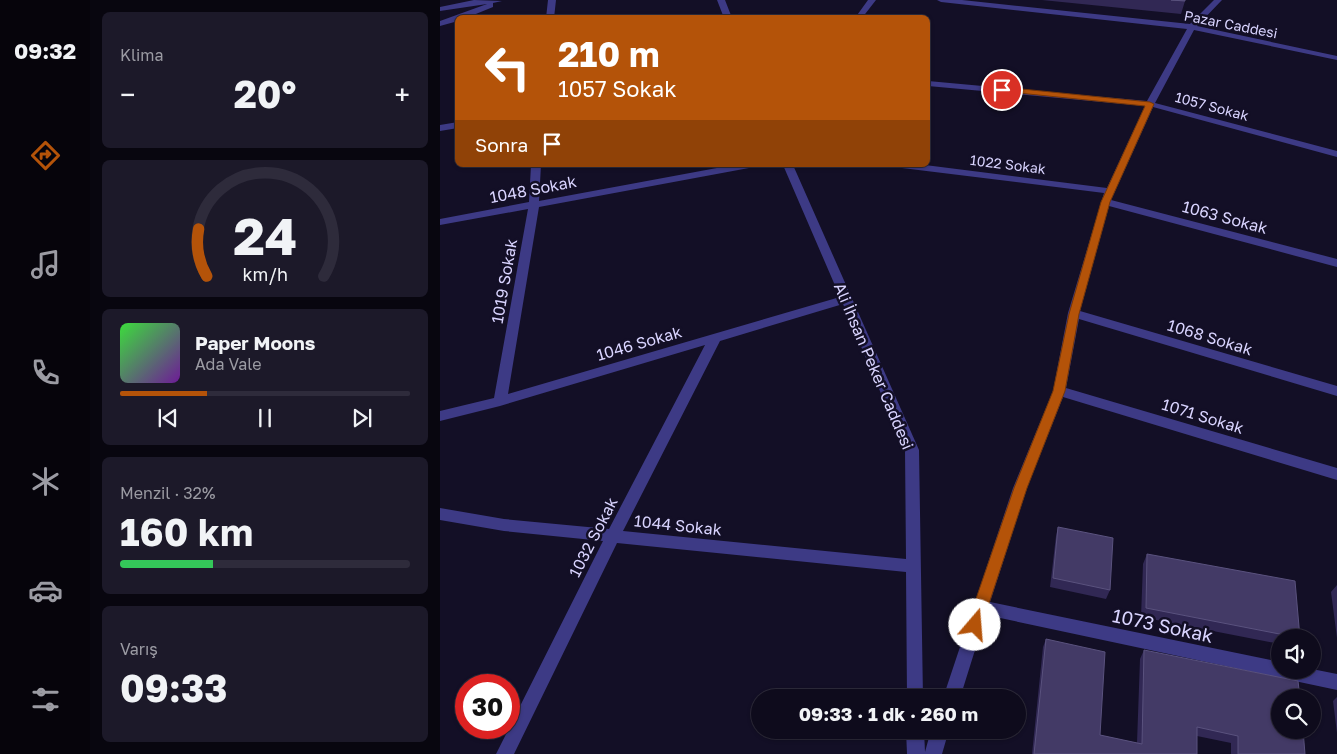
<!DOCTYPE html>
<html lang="tr">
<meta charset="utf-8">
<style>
body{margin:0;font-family:"Golos Text",sans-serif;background:#1c1929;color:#f1f3f6;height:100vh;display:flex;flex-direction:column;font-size:19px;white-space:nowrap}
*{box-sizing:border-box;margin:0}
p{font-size:16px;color:#9b9ba3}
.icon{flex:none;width:28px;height:28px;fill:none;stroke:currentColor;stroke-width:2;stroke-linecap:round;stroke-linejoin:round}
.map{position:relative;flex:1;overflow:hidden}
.drawer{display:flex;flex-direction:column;gap:12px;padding:12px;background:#08060f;width:350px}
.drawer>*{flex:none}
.top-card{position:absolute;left:15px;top:15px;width:475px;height:152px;border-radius:8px;box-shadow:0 1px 4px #0004,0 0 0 1px #2e2b3b;background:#b45309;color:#fff;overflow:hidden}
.controls{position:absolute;left:831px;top:629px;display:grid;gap:10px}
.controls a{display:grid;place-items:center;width:50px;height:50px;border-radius:50%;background:#0e0b1c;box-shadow:0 1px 4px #0004,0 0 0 1px #2e2b3b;font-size:25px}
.speed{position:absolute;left:15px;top:674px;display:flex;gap:10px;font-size:25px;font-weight:700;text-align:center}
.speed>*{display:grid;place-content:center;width:65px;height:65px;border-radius:50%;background:#0e0b1c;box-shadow:0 1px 4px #0004,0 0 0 1px #2e2b3b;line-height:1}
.speed .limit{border:8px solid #d22;background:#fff;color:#111}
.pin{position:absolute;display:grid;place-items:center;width:42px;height:42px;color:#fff;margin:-21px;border:2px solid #fff;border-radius:50%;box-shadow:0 1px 5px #0007}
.me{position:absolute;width:55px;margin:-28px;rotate:18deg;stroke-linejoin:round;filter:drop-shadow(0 0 4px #0008)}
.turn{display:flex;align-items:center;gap:18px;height:105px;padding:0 20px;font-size:22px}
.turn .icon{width:65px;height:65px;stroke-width:2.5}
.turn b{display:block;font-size:35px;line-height:42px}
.then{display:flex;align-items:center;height:48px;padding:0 20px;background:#0003;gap:10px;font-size:19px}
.big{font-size:38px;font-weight:700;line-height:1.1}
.drawer .widget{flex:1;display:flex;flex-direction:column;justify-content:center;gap:8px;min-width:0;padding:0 18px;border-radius:8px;background:#1c1929}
.drawer .dial{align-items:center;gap:0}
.dial svg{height:130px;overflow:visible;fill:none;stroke:#2e2b3b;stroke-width:7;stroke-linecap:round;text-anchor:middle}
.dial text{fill:#f1f3f6;stroke:none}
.song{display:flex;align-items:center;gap:15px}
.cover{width:60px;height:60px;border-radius:8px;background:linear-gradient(135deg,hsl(120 70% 55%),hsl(280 70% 35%))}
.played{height:5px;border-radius:2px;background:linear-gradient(90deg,#b45309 30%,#2e2b3b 30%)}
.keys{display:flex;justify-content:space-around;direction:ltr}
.heat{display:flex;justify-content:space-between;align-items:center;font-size:28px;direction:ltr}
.charge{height:8px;border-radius:4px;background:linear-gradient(90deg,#34c759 32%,#2e2b3b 0)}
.trip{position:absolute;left:311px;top:689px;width:275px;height:50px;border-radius:25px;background:#0e0b1c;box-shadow:0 1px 4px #0004,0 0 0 1px #2e2b3b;font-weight:700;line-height:50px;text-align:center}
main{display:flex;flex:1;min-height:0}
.tab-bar{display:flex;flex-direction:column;width:90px;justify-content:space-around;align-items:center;background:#06040b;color:#9b9ba3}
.tab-bar .icon{width:35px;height:35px}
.tab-bar .current{color:#b45309}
.tab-bar b{font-size:22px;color:#f1f3f6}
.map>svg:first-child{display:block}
</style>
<main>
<nav class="tab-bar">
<b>09:32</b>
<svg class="icon current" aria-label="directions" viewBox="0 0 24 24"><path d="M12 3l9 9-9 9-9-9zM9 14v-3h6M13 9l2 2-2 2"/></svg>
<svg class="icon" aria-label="music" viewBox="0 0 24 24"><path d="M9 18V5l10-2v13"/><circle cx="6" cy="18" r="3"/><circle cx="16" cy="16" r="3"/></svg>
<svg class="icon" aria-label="phone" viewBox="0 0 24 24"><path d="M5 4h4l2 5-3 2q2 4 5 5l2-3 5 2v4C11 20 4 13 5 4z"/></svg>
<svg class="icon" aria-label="climate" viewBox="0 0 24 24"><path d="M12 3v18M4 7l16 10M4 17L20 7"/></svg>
<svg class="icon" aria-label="car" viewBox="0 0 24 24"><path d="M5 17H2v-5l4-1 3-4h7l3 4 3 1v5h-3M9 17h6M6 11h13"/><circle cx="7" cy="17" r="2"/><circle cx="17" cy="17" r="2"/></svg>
<svg class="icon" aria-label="filters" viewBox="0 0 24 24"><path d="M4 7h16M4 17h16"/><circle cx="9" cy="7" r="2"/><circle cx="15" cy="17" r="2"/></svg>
</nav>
<section class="drawer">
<div class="widget"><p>Klima</p>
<div class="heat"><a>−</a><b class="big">20°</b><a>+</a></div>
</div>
<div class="widget dial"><svg viewBox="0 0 100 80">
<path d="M14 69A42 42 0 1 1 86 69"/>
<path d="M14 69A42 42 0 0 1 9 40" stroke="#b45309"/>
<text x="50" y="56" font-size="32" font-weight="700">24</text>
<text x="50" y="72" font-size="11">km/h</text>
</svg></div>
<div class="widget">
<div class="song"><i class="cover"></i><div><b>Paper Moons</b><p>Ada Vale</p></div></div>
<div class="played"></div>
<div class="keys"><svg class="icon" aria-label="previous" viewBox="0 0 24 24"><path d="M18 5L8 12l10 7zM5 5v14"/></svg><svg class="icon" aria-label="pause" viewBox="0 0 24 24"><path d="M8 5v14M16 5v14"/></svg><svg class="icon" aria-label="next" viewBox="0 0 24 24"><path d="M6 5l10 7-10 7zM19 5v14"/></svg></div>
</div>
<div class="widget"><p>Menzil · 32%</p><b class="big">160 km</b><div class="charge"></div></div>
<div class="widget"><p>Varış</p><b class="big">09:33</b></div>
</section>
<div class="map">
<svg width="897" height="754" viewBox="0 0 897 754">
<rect width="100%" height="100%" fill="#130f26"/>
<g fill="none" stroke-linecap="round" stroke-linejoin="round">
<!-- minor -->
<path fill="#3d3a85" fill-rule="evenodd" d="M34,0l28,1 -9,2v4l-27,11h-8v3l-18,5v-5l47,-17 -47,7v-4z
M108,0h8l-2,18h-8z
M277,0h8l7,18h-8z
M428,0h8l-14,18h-7z
M497,0h25l228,24 24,-24h8l-25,26 140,30v4l-143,-30 -39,73 182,48v6l-184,-50 -42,93 226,59v8l-228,-61 -29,105 257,75v10l-258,-77 -13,69 271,80v12l-274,-83 -36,91 -37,114 290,60v8l32,-1 25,5v16l-351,-75 -26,83h-17l70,-210 40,-97 15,-78 36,-120 -202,-25 -5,-3h28l182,23 38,-82 -217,-20v-5l219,20 40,-72 -246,-27z
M18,122v6l-18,3v-6z
M91,165h10l-2,36 194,-36h21l-5,3 -210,39 -31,187 332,-97 -57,-132h10l126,285 4,248h-16l-1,-126 -289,-29 -103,211h-18l107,-213 -99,-10 -64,-11v-12l64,11 105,10 96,-184 -205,61 -60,15v-10l54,-13 34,-189 -88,16v-6l89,-17zM403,304l62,146 1,109 -283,-28 97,-190z
M466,730h18l1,22 6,-22h18l-7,24h-35z"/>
</g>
<!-- wall -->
<path fill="#312854" d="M602,0h143v1l-4,13z
M618,527l52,63 -4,9 -56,-12 6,-51z
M707,554l153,84h-20v6l-139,-27 2,-53z
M897,585v53l-6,-46z
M606,639l54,96 37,8 3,-84 4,-9 161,104h-74v-11l-34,-7v18h-165l11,-107z
M897,697v36l-4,-32z"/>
<!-- building -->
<path fill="#433a66" stroke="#5a527e" d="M731,0h14v1z
M618,527l55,11 -3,52 -57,-12z
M707,554l148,27 5,57 -154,-30z
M606,639l59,13 -5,83 42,9 2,-94 154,31 2,17h-20v32h23l2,24h-67v-18l-41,-9v27h-163z"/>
<!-- route -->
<path fill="#b45309" stroke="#753606" d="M562,87l148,15 4,2 -44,98 -31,112 -14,77 -38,97 -45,137 -2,5 -5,2 -5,-2 -3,-5 47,-137 39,-97 16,-77 32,-112 44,-96 -146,-15v-3z"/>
<g text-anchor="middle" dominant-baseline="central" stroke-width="5" stroke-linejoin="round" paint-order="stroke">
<!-- far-street labels -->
<g font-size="14" fill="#d9d4ff" stroke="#130f26">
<text transform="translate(791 24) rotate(11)">Pazar Caddesi</text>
<text transform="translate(772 106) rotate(15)">1057 Sokak</text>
<text transform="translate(568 164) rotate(7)">1022 Sokak</text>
</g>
<!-- street labels -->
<g font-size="16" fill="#d9d4ff" stroke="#130f26">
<text transform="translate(93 189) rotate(-11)">1048 Sokak</text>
<text transform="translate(785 217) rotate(15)">1063 Sokak</text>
<text transform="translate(64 281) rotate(-80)">1019 Sokak</text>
<text transform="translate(770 337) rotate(17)">1068 Sokak</text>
<text transform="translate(199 343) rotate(-16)">1046 Sokak</text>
<text transform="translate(434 366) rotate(67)">Ali İhsan Peker Caddesi</text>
<text transform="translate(763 416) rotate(17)">1071 Sokak</text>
<text transform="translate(238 525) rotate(6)">1044 Sokak</text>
<text transform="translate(153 537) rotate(-63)">1032 Sokak</text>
</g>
<!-- near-street labels -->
<g font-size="19" fill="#d9d4ff" stroke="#130f26">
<text transform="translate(723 625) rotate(12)">1073 Sokak</text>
</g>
</g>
</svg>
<div class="controls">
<a><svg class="icon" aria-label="sound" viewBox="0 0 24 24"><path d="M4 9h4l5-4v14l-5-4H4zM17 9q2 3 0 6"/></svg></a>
<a><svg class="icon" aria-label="search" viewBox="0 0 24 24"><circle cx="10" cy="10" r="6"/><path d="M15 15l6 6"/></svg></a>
</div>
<div class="speed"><div class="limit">30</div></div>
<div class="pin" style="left:562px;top:90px;background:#d93025"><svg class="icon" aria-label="arrive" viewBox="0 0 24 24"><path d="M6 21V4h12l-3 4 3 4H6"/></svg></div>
<svg class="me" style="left:535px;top:625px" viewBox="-20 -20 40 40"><circle r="19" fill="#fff"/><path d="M0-13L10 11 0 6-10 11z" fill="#b45309"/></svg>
<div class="trip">09:33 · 1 dk · 260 m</div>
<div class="top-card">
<div class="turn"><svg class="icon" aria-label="left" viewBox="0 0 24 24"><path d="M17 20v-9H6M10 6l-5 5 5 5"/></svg><div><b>210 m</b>1057 Sokak</div></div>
<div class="then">Sonra<svg class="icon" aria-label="arrive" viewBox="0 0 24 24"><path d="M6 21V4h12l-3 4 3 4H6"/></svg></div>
</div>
</div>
</main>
